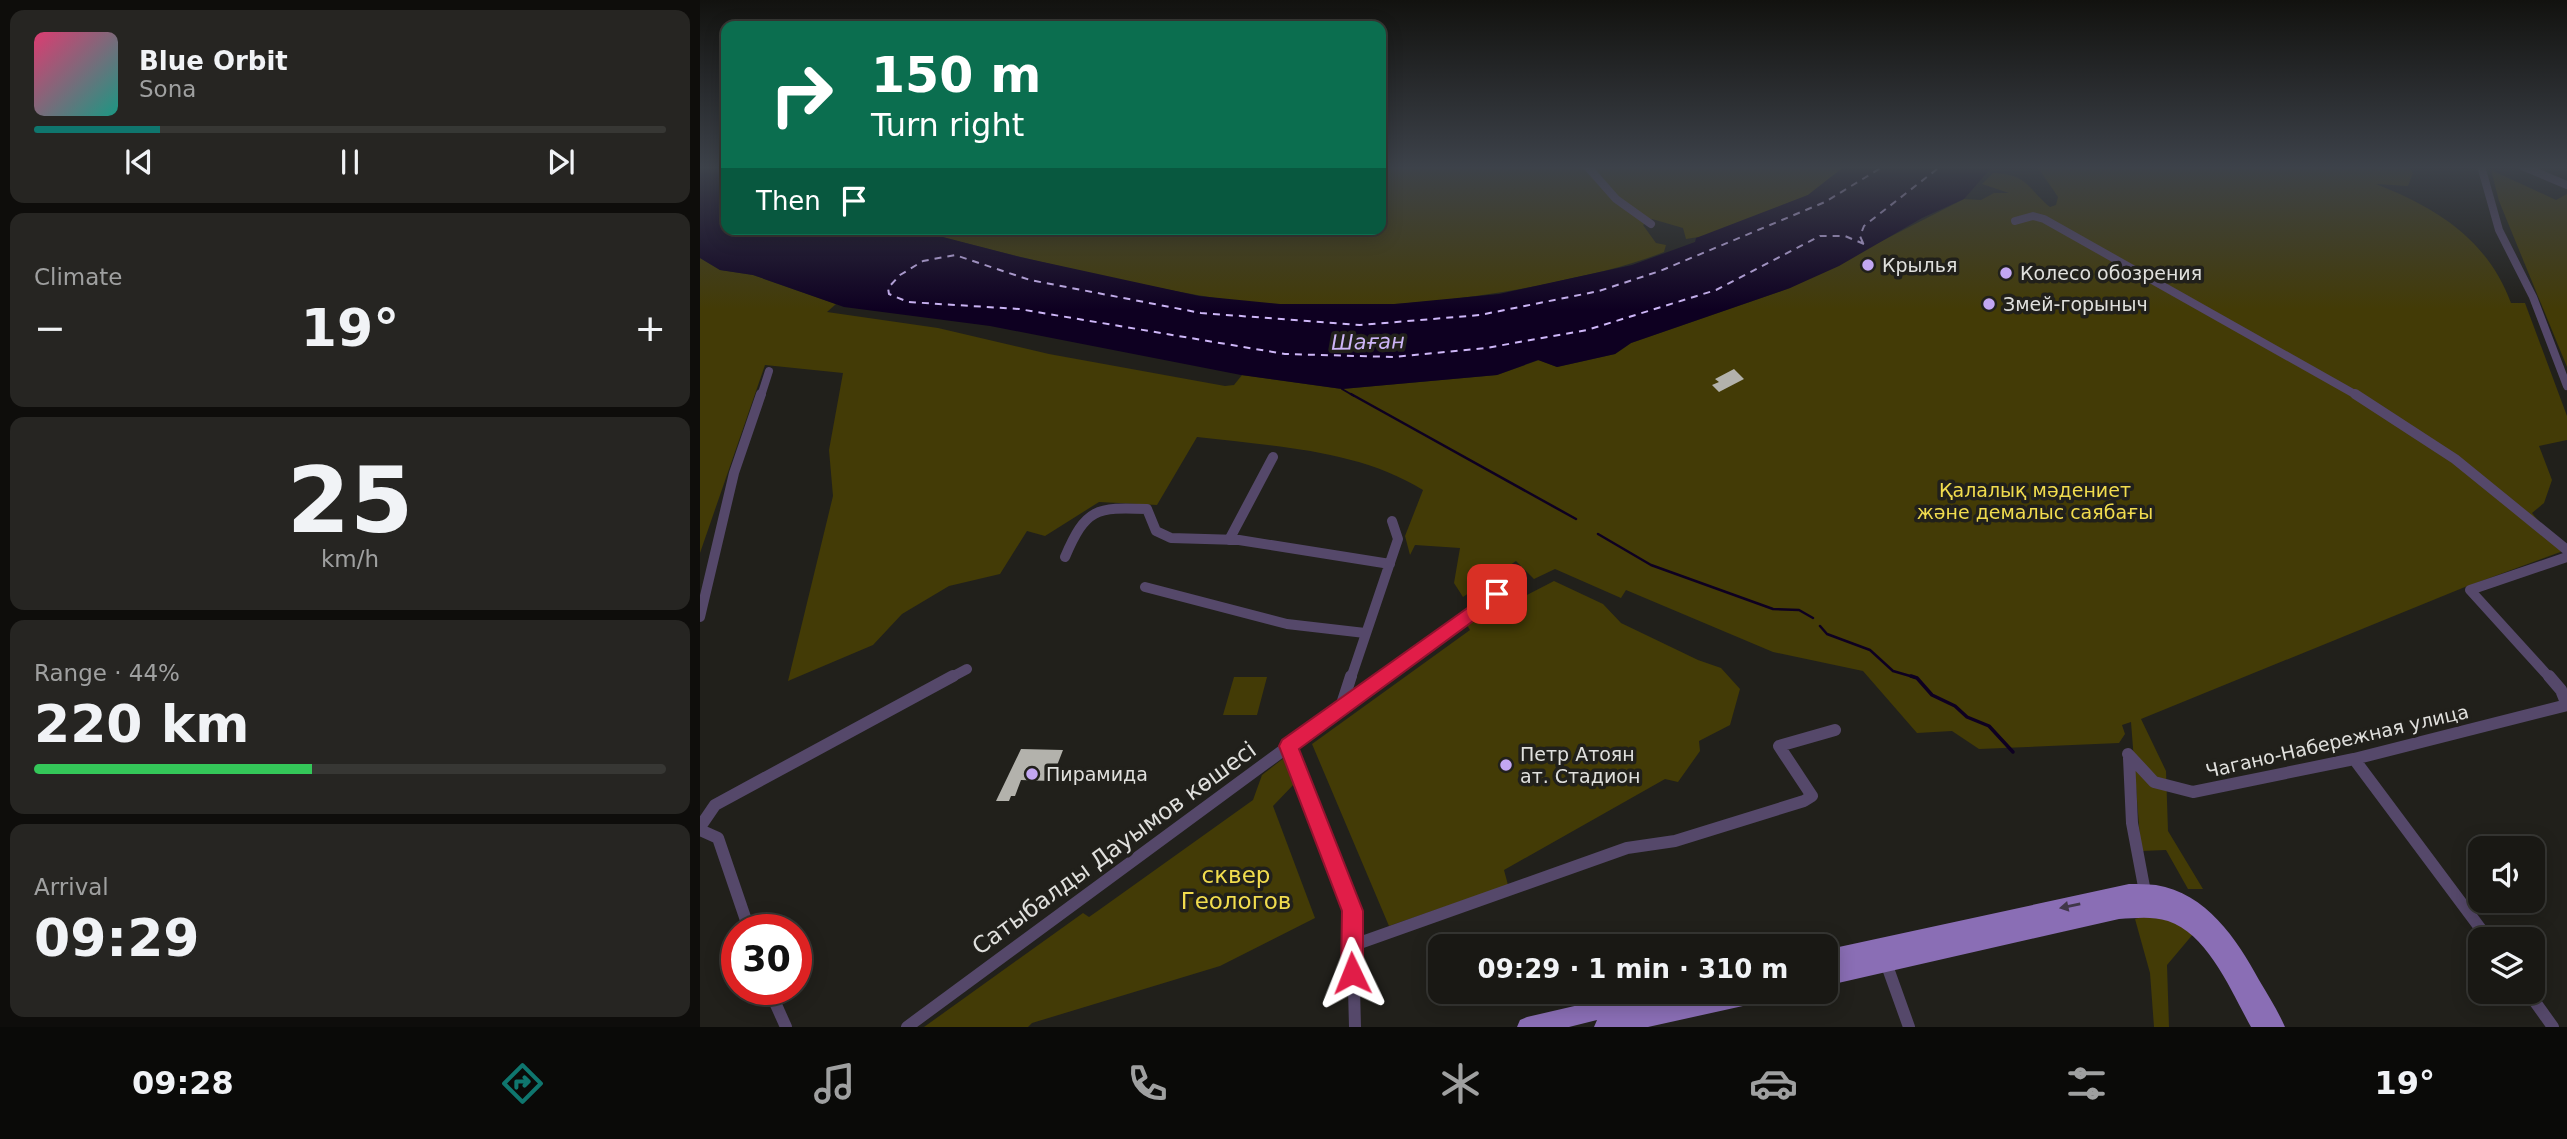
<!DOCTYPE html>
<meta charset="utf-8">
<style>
body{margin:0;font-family:"DejaVu Sans",sans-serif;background:#262522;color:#f1f3f6;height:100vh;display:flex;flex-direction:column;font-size:26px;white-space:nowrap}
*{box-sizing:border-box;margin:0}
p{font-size:23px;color:#9fa0a0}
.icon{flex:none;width:38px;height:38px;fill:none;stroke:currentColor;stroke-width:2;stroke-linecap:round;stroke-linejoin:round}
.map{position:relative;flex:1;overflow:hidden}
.drawer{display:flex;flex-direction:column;gap:10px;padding:10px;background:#0e0d0b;width:700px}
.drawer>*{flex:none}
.top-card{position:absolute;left:21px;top:21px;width:665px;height:214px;border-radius:14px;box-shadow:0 4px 18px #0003,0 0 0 2px #373734;background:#0b6e4f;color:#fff;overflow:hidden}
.buttons{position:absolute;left:1768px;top:836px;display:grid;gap:14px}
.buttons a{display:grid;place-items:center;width:77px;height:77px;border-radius:14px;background:#191814;box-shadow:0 4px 18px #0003,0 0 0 2px #373734;font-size:35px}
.speed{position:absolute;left:21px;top:914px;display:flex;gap:14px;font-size:35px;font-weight:700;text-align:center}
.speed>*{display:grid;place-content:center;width:91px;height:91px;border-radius:50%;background:#191814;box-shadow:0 4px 18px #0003,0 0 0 2px #373734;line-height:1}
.speed .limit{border:10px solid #d22;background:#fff;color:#111}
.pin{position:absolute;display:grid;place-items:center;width:60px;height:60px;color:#fff;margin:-30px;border-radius:14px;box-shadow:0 4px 10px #0006}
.me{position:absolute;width:77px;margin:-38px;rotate:358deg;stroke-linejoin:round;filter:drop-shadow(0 0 5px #0008)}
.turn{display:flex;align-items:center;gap:24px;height:147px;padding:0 35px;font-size:32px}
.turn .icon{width:91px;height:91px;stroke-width:2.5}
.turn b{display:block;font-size:49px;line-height:60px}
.then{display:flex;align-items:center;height:66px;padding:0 35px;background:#0003;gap:14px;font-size:26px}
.big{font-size:52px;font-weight:700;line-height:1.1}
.drawer .tile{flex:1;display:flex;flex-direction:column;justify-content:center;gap:10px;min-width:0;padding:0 24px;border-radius:14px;background:#262522}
.drawer .dial{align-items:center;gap:0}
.dial b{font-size:91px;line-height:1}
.song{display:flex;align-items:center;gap:21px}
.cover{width:84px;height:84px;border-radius:10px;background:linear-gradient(135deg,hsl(340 70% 55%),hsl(170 70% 35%))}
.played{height:7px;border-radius:4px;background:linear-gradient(90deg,#0f766e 20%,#373734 20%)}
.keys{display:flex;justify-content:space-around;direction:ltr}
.heat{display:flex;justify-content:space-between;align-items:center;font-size:38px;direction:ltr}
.charge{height:10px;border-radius:5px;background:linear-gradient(90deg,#34c759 44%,#373734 0)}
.trip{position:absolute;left:728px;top:934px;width:410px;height:70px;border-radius:14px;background:#191814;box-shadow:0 4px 18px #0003,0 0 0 2px #373734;font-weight:700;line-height:70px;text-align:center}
.dock{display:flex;height:112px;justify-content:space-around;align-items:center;background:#0a0a08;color:#9fa0a0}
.dock .icon{width:49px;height:49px}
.dock .on{color:#0f766e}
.dock b{font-size:32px;color:#f1f3f6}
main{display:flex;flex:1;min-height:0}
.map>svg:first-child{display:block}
</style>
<main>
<section class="drawer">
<div class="tile">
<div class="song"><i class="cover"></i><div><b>Blue Orbit</b><p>Sona</p></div></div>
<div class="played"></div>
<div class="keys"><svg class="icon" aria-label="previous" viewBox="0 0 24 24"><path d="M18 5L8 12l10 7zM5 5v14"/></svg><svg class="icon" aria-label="pause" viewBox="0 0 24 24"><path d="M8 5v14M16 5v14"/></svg><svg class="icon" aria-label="next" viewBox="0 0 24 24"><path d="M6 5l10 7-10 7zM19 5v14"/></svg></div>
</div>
<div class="tile"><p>Climate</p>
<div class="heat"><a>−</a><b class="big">19°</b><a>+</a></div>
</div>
<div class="tile dial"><b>25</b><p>km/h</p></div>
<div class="tile"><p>Range · 44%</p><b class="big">220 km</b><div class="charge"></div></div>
<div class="tile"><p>Arrival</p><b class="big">09:29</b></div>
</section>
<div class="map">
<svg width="1867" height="1027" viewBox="0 0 1867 1027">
<rect width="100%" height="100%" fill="#21201b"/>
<!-- green -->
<path fill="#433b06" d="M681,166h464l-37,29 -103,41 -19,3 -3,-11 -31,-9 -9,6 13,18 10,2 -2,7c-37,15 -74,22 -113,31 -108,23 -245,32 -354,12 -96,-17 -191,-41 -285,-66h469z
M1337,166h371l5,7 -5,13 -32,-2c61,24 111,55 135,119h14l42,113v24l-28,6 13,34 -8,23 -12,10 31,38 -98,36 -324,132 25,52 2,60 35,58h-15l-22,-39 -25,1 -10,-129 -9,3 3,9 -6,9 -140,6 -27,-18 -35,2 -54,-62 -90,-19 -147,-62 -5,8 -66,-29 -21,10 -18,-18 -53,36 -9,-14 6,-35 -45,-3 -5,10 -5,-19 18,-46c-65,-41 -152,-44 -226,-53l-40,68 -58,-3 -54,34 -18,-5 -27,43 -51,12 -47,28 -29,31 -85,36 45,-185 -4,-46 14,-77 -78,-8 -65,188v-295l20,12 33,5 83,29 -9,8 111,16 111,26 176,32 9,-1 8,-10 100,14 155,-14 42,-15 18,7 58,-13 16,-11 159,-55 174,-89 17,1 13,-7h15l-27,-9 11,-11c35,1 34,15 57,34l6,-2 2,-8z
M1791,170l65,30 11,-6v173l-68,-166z
M854,581l49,23 18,19 77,37 23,8 19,21 -10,36 -31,16 1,10 -22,31 -13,-3 -161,91 4,15 -119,41 -77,-182 158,-114 -3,-5 28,-20 3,5z
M534,677h33l-10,38h-34z
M585,757l11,25 -23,24 42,112 -95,48 -188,57 -4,4h-104l159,-114 6,4 10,-7 154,-110 9,-25z
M1445,916l28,4 21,13 -27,32 2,62h-15l-4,-54 -15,-54z"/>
<!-- water -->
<path fill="#0e0021" d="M0,166h26v63h186l108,28 179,39 81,8h115l104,-10 133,-29 63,-23 1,-4 112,-43 37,-29h148l-29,33 -42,19 -83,48 -49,22 -159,55 -16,11 -58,13 -19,-7 -41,15 -155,14 -101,-14 -251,-49 -146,-19 -91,-32 -33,-5 -20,-12z"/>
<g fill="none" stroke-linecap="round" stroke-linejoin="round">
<!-- stream-far2 -->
<path stroke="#0e0021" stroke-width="2" d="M642,389l12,7"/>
<!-- stream-far1 -->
<path stroke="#0e0021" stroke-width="2.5" d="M651,394l225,125
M898,534l53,31 122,44 26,1 14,8
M1120,626l7,8 43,16 23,21 24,7"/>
<!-- stream -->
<path stroke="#0e0021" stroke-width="3.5" d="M1211,676l6,2 15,17 23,11 12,11 22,9 24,26"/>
<!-- ferry -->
<path stroke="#ceb6f8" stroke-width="2" stroke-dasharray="7 6" stroke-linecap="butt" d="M1163,243l-3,-7 4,-10 77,-60
M1164,244l-19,-8h-25l-104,54 -129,40 -101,18 -92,9 -109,-3 -266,-45 -111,-7 -19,-8 -1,-6 12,-13 23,-14 32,-6 75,25 171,33 159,12 120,-10 119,-24 61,-20 165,-69 59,-36"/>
</g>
<!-- building -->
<path fill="#b3b2ac" d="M1034,369l10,10 -25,13 -7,-7 7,-3 -4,-3z
M321,749l42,1 -12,31 -30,-1 -6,16h-4l-2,5h-13z"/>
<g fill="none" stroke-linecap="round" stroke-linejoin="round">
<!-- street-far2 -->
<path stroke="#55486a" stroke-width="8" d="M887,166l29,33 35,25
M1781,166l18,64 34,67 34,89
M1822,166l45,19
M1315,221l18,-5 11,3 314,177
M61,396l8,-25"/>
<!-- street-far1 -->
<path stroke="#55486a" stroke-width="10" d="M1655,394l100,65 112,91
M529,540l44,-83
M365,557c21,-49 31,-50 82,-48l9,22 15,7 68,2 151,24
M445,587l142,37 78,9
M0,617l34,-144 27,-79
M250,678l17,-9
M651,678l47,-139 -6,-18
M682,678l133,-98
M1850,678l-80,-88 97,-33"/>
<!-- street -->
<path stroke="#55486a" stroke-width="12" d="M1849,676l12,14 6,15
M641,707l10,-31
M589,746l63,165 3,116
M1428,754l26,28 39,10 161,-33 213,-54
M1429,758l3,65 13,69
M1654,759l135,181
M0,827l15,-22 238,-129
M0,830l18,8 31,91
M651,946l276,-98 48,-7 129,-40 8,-5 -33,-50 56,-16
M1185,960l24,67
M69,989l17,38
M1828,992l25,35
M207,1027l477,-351"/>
<!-- primary -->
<path fill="#8a6eb5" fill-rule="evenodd" d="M1429,884c9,0 18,0 27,1 50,8 81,54 103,95 9,15 19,31 26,47h-34c-19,-34 -43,-93 -83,-106 -16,-5 -32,-3 -49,-2l-294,67v-36z
M935,992h52l-5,8 35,-8h53l-2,7 -7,3 -113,25h-54l3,-7 -28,7h-52l3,-7 7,-3z"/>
</g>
<!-- one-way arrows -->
<defs><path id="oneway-solid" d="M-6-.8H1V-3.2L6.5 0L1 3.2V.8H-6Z" transform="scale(1.75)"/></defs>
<use fill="#403749" href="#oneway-solid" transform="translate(1370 906) rotate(168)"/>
<!-- sky -->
<linearGradient id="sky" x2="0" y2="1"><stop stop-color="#12120f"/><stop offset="0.54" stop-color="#3d424a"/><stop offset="1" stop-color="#3d424a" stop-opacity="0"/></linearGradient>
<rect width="1867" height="310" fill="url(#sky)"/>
<!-- route -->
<path fill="#e11d48" stroke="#92132f" stroke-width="2" d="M797,587l8,7 -2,5 -204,150 64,162v62l-3,7 -8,3 -7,-3 -4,-7 1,-62 -63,-165 3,-6z"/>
<!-- markers -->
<g fill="#c3a7f2" stroke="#21201b" stroke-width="2.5">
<circle cx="1168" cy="265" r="7"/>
<circle cx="1306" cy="273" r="7"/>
<circle cx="1289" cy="304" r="7"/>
<circle cx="806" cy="765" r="7"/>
<circle cx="332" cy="774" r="7"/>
</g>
<g text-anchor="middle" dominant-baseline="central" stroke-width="7" stroke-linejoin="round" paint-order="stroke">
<!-- poi labels -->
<g font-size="19" fill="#e0e0dd" stroke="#21201b" text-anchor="start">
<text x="1182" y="265">Крылья</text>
<text x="1320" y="273">Колесо обозрения</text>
<text x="1303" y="304">Змей-горыныч</text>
<text x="820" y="754">Петр Атоян<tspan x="820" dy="22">ат. Стадион</tspan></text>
<text x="346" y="774">Пирамида</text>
</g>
<!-- park labels -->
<g font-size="19" fill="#f1dc4e" stroke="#21201b">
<text x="1335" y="490">Қалалық мәдениет<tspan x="1335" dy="22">және демалыс саябағы</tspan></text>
</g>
<!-- street labels -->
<g font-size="19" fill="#e0e0dd" stroke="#21201b">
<text transform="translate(1637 741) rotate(-13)">Чагано-Набережная улица</text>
</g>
<!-- water labels -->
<g font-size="21" font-style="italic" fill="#ceb6f8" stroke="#21201b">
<text transform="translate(668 342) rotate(-1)">Шаған</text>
</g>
<!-- near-street labels -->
<g font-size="23" fill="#e0e0dd" stroke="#21201b">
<text transform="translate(414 848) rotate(-36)">Сатыбалды Дауымов көшесі</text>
</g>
<!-- near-park labels -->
<g font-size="23" fill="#f1dc4e" stroke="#21201b">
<text x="536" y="875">сквер<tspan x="536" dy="26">Геологов</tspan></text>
</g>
</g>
</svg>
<div class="buttons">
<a><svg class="icon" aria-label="sound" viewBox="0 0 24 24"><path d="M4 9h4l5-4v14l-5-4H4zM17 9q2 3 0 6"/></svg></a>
<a><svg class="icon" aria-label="layers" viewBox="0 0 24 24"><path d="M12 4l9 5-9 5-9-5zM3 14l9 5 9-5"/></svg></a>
</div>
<div class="speed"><div class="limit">30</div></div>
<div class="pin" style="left:797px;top:594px;background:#d93025"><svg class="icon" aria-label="arrive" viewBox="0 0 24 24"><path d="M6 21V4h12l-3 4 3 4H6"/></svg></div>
<svg class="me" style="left:652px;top:973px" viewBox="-20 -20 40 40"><path d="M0-17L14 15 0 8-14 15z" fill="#e11d48" stroke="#fff" stroke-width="4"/></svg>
<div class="trip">09:29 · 1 min · 310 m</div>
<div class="top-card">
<div class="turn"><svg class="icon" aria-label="right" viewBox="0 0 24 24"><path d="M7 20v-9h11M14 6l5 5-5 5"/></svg><div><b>150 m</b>Turn right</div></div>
<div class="then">Then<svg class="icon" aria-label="arrive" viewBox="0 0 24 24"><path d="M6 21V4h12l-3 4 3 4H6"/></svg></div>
</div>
</div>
</main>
<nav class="dock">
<b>09:28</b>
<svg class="icon on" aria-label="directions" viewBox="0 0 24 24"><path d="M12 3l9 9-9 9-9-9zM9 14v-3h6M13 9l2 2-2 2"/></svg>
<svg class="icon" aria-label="music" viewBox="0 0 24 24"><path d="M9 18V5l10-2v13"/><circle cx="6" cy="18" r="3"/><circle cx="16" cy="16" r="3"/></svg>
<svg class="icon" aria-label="phone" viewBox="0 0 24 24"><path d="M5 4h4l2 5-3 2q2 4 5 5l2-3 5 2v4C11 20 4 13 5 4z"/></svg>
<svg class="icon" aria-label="climate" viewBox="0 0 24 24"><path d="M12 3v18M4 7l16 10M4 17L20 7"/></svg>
<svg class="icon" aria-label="car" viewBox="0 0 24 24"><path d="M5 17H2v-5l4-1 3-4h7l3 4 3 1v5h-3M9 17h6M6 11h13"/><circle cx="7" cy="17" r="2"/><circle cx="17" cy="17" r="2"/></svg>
<svg class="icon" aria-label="filters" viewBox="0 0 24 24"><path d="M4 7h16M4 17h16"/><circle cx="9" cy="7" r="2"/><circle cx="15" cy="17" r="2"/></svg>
<b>19°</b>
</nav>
